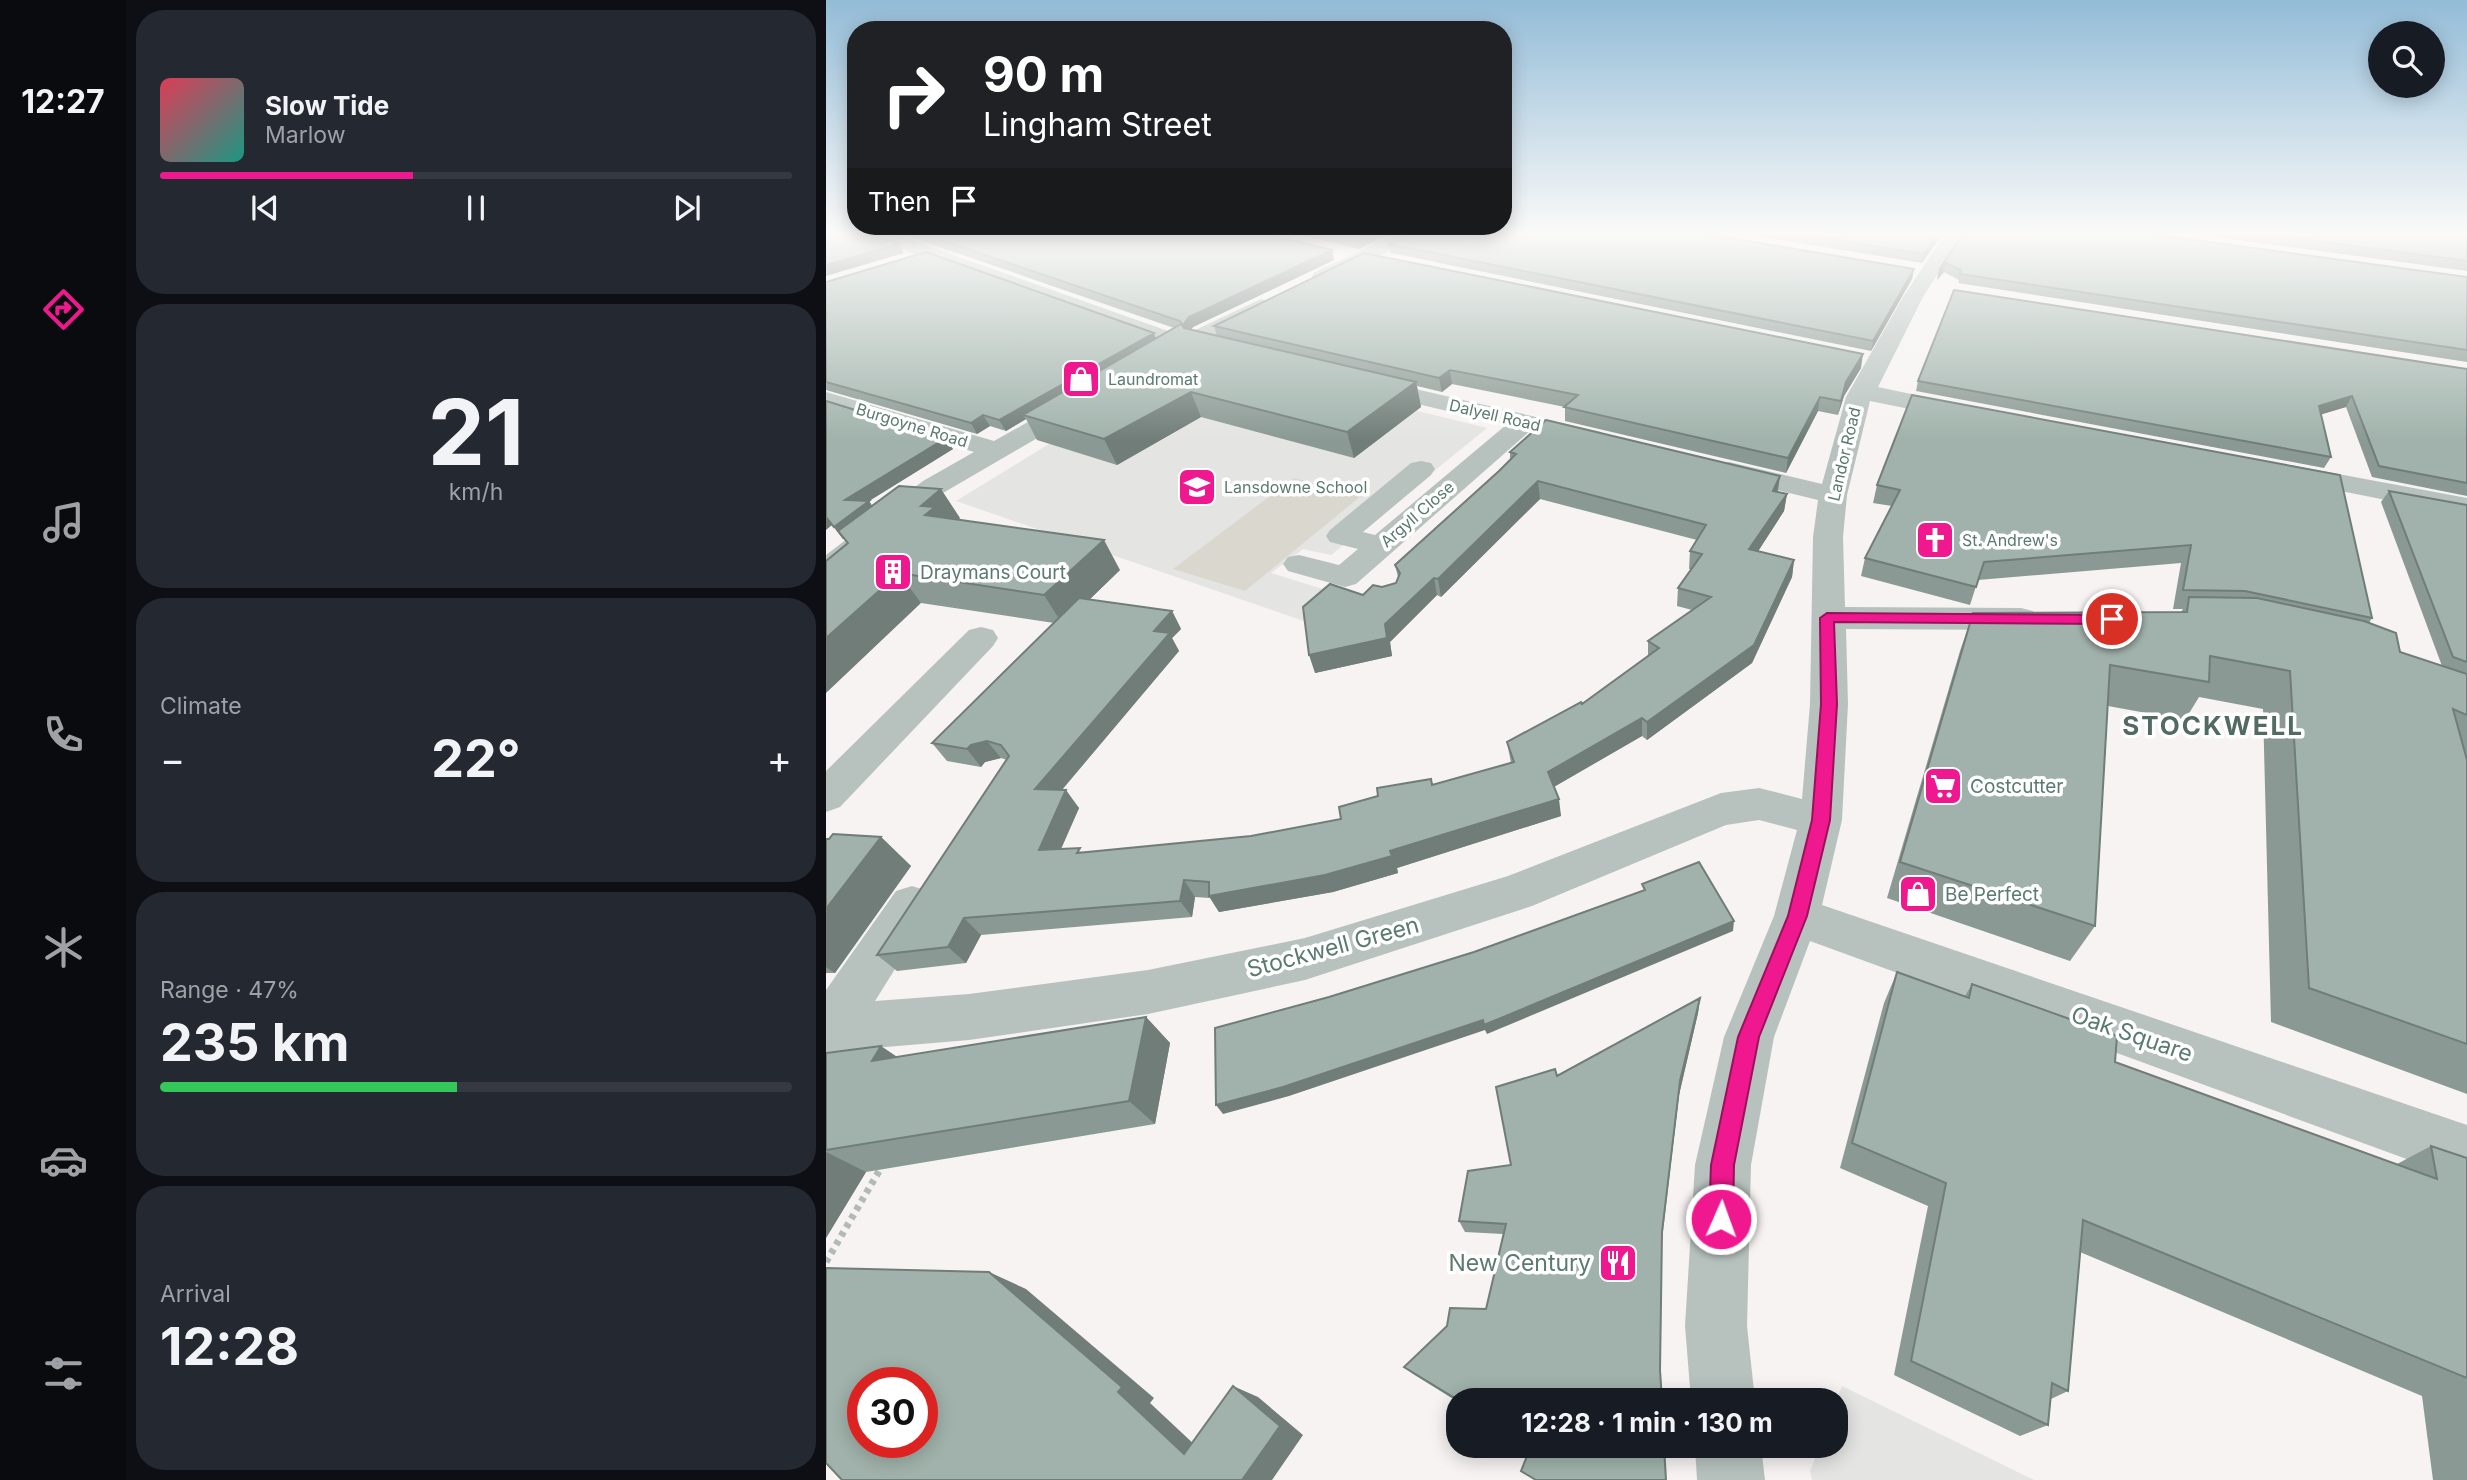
<!DOCTYPE html>
<meta charset="utf-8">
<style>
body{margin:0;font-family:Inter,sans-serif;background:#242831;color:#f1f3f6;height:100vh;display:flex;flex-direction:column;font-size:26px;white-space:nowrap}
*{box-sizing:border-box;margin:0}
p{font-size:23px;color:#9ea1a6}
.icon{flex:none;width:38px;height:38px;fill:none;stroke:currentColor;stroke-width:2;stroke-linecap:round;stroke-linejoin:round}
.map{position:relative;flex:1;overflow:hidden}
.details{display:flex;flex-direction:column;gap:10px;padding:10px;background:#0d0f14;width:700px}
.details>*{flex:none}
.top-card{position:absolute;left:21px;top:21px;width:665px;height:214px;border-radius:28px;box-shadow:0 4px 18px #0003;background:#202124;color:#fff;overflow:hidden}
.controls{position:absolute;left:1542px;top:21px;display:grid;gap:14px}
.controls a{display:grid;place-items:center;width:77px;height:77px;border-radius:50%;background:#171b24;box-shadow:0 4px 18px #0003;font-size:35px}
.speed{position:absolute;left:21px;top:1367px;display:flex;gap:14px;font-size:35px;font-weight:700;text-align:center}
.speed>*{display:grid;place-content:center;width:91px;height:91px;border-radius:50%;background:#171b24;box-shadow:0 4px 18px #0003;line-height:1}
.speed .limit{border:10px solid #d22;background:#fff;color:#111}
.pin{position:absolute;display:grid;place-items:center;width:60px;height:60px;color:#fff;margin:-30px;border:4px solid #fff;border-radius:50%;box-shadow:0 2px 7px #0007}
.me{position:absolute;width:77px;margin:-38px;rotate:2deg;stroke-linejoin:round;filter:drop-shadow(0 0 5px #0008)}
.turn{display:flex;align-items:center;gap:24px;height:147px;padding:0 21px;font-size:32px}
.turn .icon{width:91px;height:91px;stroke-width:2.5}
.turn b{display:block;font-size:49px;line-height:60px}
.then{display:flex;align-items:center;height:66px;padding:0 21px;background:#0003;gap:14px;font-size:26px}
.big{font-size:52px;font-weight:700;line-height:1.1}
.details .tile{flex:1;display:flex;flex-direction:column;justify-content:center;gap:10px;min-width:0;padding:0 24px;border-radius:28px;background:#242831}
.details .dial{align-items:center;gap:0}
.dial b{font-size:91px;line-height:1}
.song{display:flex;align-items:center;gap:21px}
.cover{width:84px;height:84px;border-radius:10px;background:linear-gradient(135deg,hsl(350 70% 55%),hsl(170 70% 35%))}
.played{height:7px;border-radius:4px;background:linear-gradient(90deg,#f0188e 40%,#363941 40%)}
.keys{display:flex;justify-content:space-around;direction:ltr}
.heat{display:flex;justify-content:space-between;align-items:center;font-size:38px;direction:ltr}
.charge{height:10px;border-radius:5px;background:linear-gradient(90deg,#34c759 47%,#363941 0)}
.trip{position:absolute;left:620px;top:1388px;width:402px;height:70px;border-radius:28px;background:#171b24;box-shadow:0 4px 18px #0003;font-weight:700;line-height:70px;text-align:center}
main{display:flex;flex:1;min-height:0}
.menu{display:flex;flex-direction:column;width:126px;justify-content:space-around;align-items:center;background:#090b0e;color:#9ea1a6}
.menu .icon{width:49px;height:49px}
.menu .current{color:#f0188e}
.menu b{font-size:32px;color:#f1f3f6}
.map>svg:first-child{display:block}
</style>
<main>
<nav class="menu">
<b>12:27</b>
<svg class="icon current" aria-label="directions" viewBox="0 0 24 24"><path d="M12 3l9 9-9 9-9-9zM9 14v-3h6M13 9l2 2-2 2"/></svg>
<svg class="icon" aria-label="music" viewBox="0 0 24 24"><path d="M9 18V5l10-2v13"/><circle cx="6" cy="18" r="3"/><circle cx="16" cy="16" r="3"/></svg>
<svg class="icon" aria-label="phone" viewBox="0 0 24 24"><path d="M5 4h4l2 5-3 2q2 4 5 5l2-3 5 2v4C11 20 4 13 5 4z"/></svg>
<svg class="icon" aria-label="climate" viewBox="0 0 24 24"><path d="M12 3v18M4 7l16 10M4 17L20 7"/></svg>
<svg class="icon" aria-label="car" viewBox="0 0 24 24"><path d="M5 17H2v-5l4-1 3-4h7l3 4 3 1v5h-3M9 17h6M6 11h13"/><circle cx="7" cy="17" r="2"/><circle cx="17" cy="17" r="2"/></svg>
<svg class="icon" aria-label="filters" viewBox="0 0 24 24"><path d="M4 7h16M4 17h16"/><circle cx="9" cy="7" r="2"/><circle cx="15" cy="17" r="2"/></svg>
</nav>
<section class="details">
<div class="tile">
<div class="song"><i class="cover"></i><div><b>Slow Tide</b><p>Marlow</p></div></div>
<div class="played"></div>
<div class="keys"><svg class="icon" aria-label="previous" viewBox="0 0 24 24"><path d="M18 5L8 12l10 7zM5 5v14"/></svg><svg class="icon" aria-label="pause" viewBox="0 0 24 24"><path d="M8 5v14M16 5v14"/></svg><svg class="icon" aria-label="next" viewBox="0 0 24 24"><path d="M6 5l10 7-10 7zM19 5v14"/></svg></div>
</div>
<div class="tile dial"><b>21</b><p>km/h</p></div>
<div class="tile"><p>Climate</p>
<div class="heat"><a>−</a><b class="big">22°</b><a>+</a></div>
</div>
<div class="tile"><p>Range · 47%</p><b class="big">235 km</b><div class="charge"></div></div>
<div class="tile"><p>Arrival</p><b class="big">12:28</b></div>
</section>
<div class="map">
<svg width="1641" height="1480" viewBox="0 0 1641 1480">
<rect width="100%" height="100%" fill="#f6f3f2"/>
<!-- built -->
<path fill="#e4e4e3" d="M366,356l295,72 -156,127 -28,-6 -32,24 65,20 -32,28 -348,-120z
M1016,1386l192,94h-222l-2,-9 10,-25h16v-44z"/>
<!-- green -->
<path fill="#dad8ce" d="M468,478l67,18 -116,95 -72,-22z"/>
<g fill="none" stroke-linecap="round" stroke-linejoin="round">
<!-- path -->
<path stroke="#b2bab8" stroke-width="7" stroke-dasharray="5 5" stroke-linecap="butt" d="M0,1262l56,-96"/>
<!-- minor -->
<path fill="#b7c2be" fill-rule="evenodd" d="M42,234h26l291,103 2,10 -28,20h-16l-4,-5 25,-17 -293,-107z
M570,234h23l-3,4 -87,42h-14l-3,-4 3,-4z
M1119,234h18l-40,63 -45,90 90,19 4,5 -4,5 -9,3 -89,-18 -23,94 -4,42 2,70 176,1 12,3 5,8 -5,8 -12,3 -175,-1 2,75 -6,116 -20,85 645,220v56l-657,-240 -36,96 -23,128 -4,161 8,74h-64l-6,-74 10,-161 29,-128 50,-121 23,-86 -38,-10 -33,5 -194,81 -227,74 -157,34 -179,26 -143,12v-62l70,-99 16,-5 16,5 7,14 -60,96 94,-7 179,-24 157,-32 203,-62 213,-83 38,-5 43,11 8,-95 3,-167 5,-37 -99,-24 -4,-6 4,-6 10,-2 93,22 24,-87 57,-100z
M435,299l7,2 4,4 -4,4 -57,31 35,9 4,5 -4,5 -8,2 -45,-12 -5,-12 3,-5z
M542,378l233,54 4,6 -4,6 -9,2 -62,-15 -174,153 -11,3 -57,-16 -5,-7 5,-7 11,-2 40,10 19,-16 -28,-7 -4,-6 4,-6 81,-67 10,-2 10,2 4,6 -4,6 -68,57 12,3 131,-110 -147,-35 -3,-5 3,-5z
M0,392l168,49 75,-42 9,-3 9,3 4,5 -4,5 -144,84 -106,84 -11,3v-25l97,-74 51,-29 -148,-45z
M1464,465l177,33v18l-187,-37 -4,-6 4,-6z
M155,627l12,3 5,8 -5,8 -153,161 -14,5v-41l143,-141z
M869,1446h66l4,34h-68z"/>
</g>
<!-- wall -->
<path fill="#8a9993" d="M76,234h365l65,16 2,10 -141,67 -2,3 26,6 -3,-10 647,42 -17,28 -6,19 -20,-4 -32,62 -221,-52v-14l-113,-23 -10,8 -25,-6 4,21 -67,51 -153,-41 -84,48 -80,-25 -11,-21 -20,12 -16,-5 -13,8 -151,-44v-108l330,57 18,-11z
M472,234h92l-32,15z
M919,234h197l-20,29z
M1137,234l504,43v85l-509,-79 1,-3 -15,-8 -7,8 2,-10z
M1369,234h272v37z
M563,244l525,25 -2,10 -41,72 -480,-98z
M1641,369v127l-95,-19 -26,-70 -25,7 10,43 -7,11 -408,-77 2,-10z
M1086,395l460,223 -3,5 31,29 42,14 -61,-164 8,-11 78,14v589l-196,-72 -8,-313 -64,-12 -14,23 -77,-14 -13,220 -25,35 -183,-63 73,-247 13,-38 208,-1 2,-3h-10l8,-46 -203,17 -8,25 -109,-29 4,-18 27,-52 -19,-3 4,-18z
M0,401l127,48 -84,52 3,5 88,12 -2,2 162,50 -31,30 83,11 9,18 -9,9 7,13 -117,139 17,18 -18,41 22,3 168,-16 90,-17 91,-34 79,-22 -4,-21 75,-38 66,-48v-15l44,-31 -15,-4 1,-18 13,-19h-2l1,-18 7,-11 -157,-41 -99,98 -4,-2 -47,47 2,14 -77,17 48,-78 33,-12 2,-6 -3,-12 104,-94 11,-11v-8l270,24 -2,16 9,2 -3,17 -26,40 36,9 -2,17 -40,86 -105,77 -5,-4 -88,51 7,29 -164,52 1,5 -65,19 -114,20 -9,-14 -15,-1 -3,20 -211,18 -15,28 -69,8 -20,-16 130,-195 -6,-2 -16,4 -4,5 -34,-6 -15,-18 122,-120 -133,-20 -73,-60 -4,-5 -1,1 -11,-14z
M55,837l30,29 -76,107h-9v-134z
M1071,972l68,24 7,-12 143,78 282,102 34,-18 36,12v322h-34l-11,-84 -342,-144 -12,139 -17,8 -3,26 -28,11 -126,-61 34,-169 -88,-38 44,-165z
M874,998l-2,15 -19,82 -17,145 -204,160v2l-45,-28 -9,-7 82,-58 17,-75 -38,-2 -6,-11 52,-56 46,-89z
M320,1017l24,26 -15,81 -289,48 -40,66v-185l71,4z"/>
<!-- shaded-wall -->
<path fill="#707d78" d="M543,234h21l-32,15 -2,-9z
M1112,234h4l-20,29 2,-9z
M73,244l5,9 -78,23v-11z
M506,250l2,10 -141,67 -7,8 -3,-10 6,-8z
M1120,263l-2,9 -7,8 2,-10z
M1088,269l-2,10 -41,72 2,-10z
M328,333l4,11 -135,71 3,4 -20,12 -7,-11z
M1037,354l-2,14 -17,28 -6,19 3,-14 5,-19z
M624,370l2,14 -10,8 -3,-14z
M590,382l5,25 -67,51 -7,-26z
M365,392l10,25 -84,48 -13,-26z
M1526,396l-6,11 -33,10 6,-11z
M994,397l-2,14 -32,62 2,-15z
M157,415l7,11 -13,8 -6,-11z
M120,438l7,11 -84,52 8,12 -34,26 -9,-12 11,-27z
M954,476l-3,17 -4,-2z
M712,481l2,18 -99,98 -3,-18z
M115,489l19,29 -11,10 -24,-13 -4,-9z
M961,494l-3,17 -36,56 1,-18z
M0,518l6,7 -6,5z
M278,540l16,30 -57,55 -19,-30z
M968,560l-2,17 -40,86 -105,77v-18z
M73,573l22,30 -95,90v-55z
M608,578l3,17 -47,47 2,14 -77,17 -6,-18 76,-31z
M346,611l9,18 -9,9 7,13 -131,155 -13,-17 119,-158z
M816,718v18l-92,53 -2,-17z
M161,741l14,17 -16,4 -4,5 -14,-18 4,-4z
M240,790l13,18 -26,59 -14,-17z
M733,799l2,17 -164,52 1,5 -65,19 -114,20 -10,-16 181,-45z
M55,837l30,29 -76,107 -9,-6v-58z
M358,880l11,17 -3,20 -12,-16z
M138,918l17,17 -15,28 -18,-16z
M908,921l-1,10 -246,103 -2,-4 -196,66 -66,18 -7,-9z
M874,998l-2,15 -19,82 -18,148 19,-162z
M320,1017l24,26 -15,81 -26,-23z
M55,1046l37,25 -46,-10z
M0,1152l40,20 -40,66z
M163,1272l37,17 128,109 -4,5 63,59 -29,-8z
M407,1386l25,11 45,38 -31,45h-30z"/>
<!-- building -->
<path fill="#a0b2ab" stroke="#707d78" stroke-width="2" fill-rule="evenodd" d="M0,234h46l27,10 -73,21z
M97,234h344l65,16 -143,67 -6,8 -3,-4z
M505,234h38l-13,6z
M584,234h296l208,35 -41,72 -484,-97z
M975,234h137l-14,20z
M1137,234h187l317,43v73l-507,-76 1,-4 -15,-7 -7,7z
M1440,234h201v27z
M100,252l228,81 -155,87 -16,-5 -12,8 -145,-41v-100z
M538,253l499,101 -17,28 -5,19 -21,-4 -32,61 -224,-51 14,-12 -128,-25 -11,8 -225,-52z
M1128,290l513,79v114l-88,-17 -27,-70 -33,10 12,51 -413,-76z
M355,324l3,4 232,54 -69,50 -156,-40 -87,47 -81,-24z
M1086,395l428,80 32,143 -127,-27 -62,-1 8,-45 -207,17 -8,25 -111,-29 35,-68 -23,-5z
M0,401l120,37 -101,62 24,1 -35,26 -8,-10z
M720,420l234,56 -7,15 14,3 -38,55 45,11 -40,85 -107,77 -5,-4 -94,54 11,27 -169,52 2,5 -67,19 -116,21v-14l-25,-2 -4,21 -216,17 -16,29 -71,8 132,-199 -8,-11 -14,-4 -16,4 -4,4 -35,-6 147,-145 93,13 -18,20 16,2 -135,156 31,1 -27,60 41,-2 -3,5 174,-17 90,-17 -2,-12 39,-11 -1,-8 54,-9 1,6 82,-23 -7,-20 74,-40 1,2 77,-56 -11,-7 63,-44 -33,-9 24,-34 -12,-3 16,-26 -168,-44 -100,98 -4,-1 -49,46 2,14 -78,17 -6,-48 27,-23 33,11 10,-10 9,2 14,-4 4,-10 -5,-8 104,-94 17,-17 -6,-2z
M73,486l42,3 -20,17 14,1 -10,8 179,25 -60,55 -145,-22 -73,65v-77l22,-18 -10,-12z
M1563,491l78,14v157l-14,-5z
M1363,597l68,1 107,23 32,12 4,19 67,22v41l-14,-6 14,51v284l-158,-56 -19,-317 -80,-15 -1,26 -99,-17 -15,261 -195,-64 73,-249 214,-1z
M7,834l48,3 -55,72v-70h3z
M873,862l35,59 -250,104 -1,-5 -200,67 -67,18 -1,-77 114,-31 145,-45 171,-62 -3,-6z
M1071,972l72,26 3,-14 145,52 -2,26 322,117 -6,-33 36,12v220l-384,-158 -15,171 -16,-8 -4,42 -137,-64 35,-178 -94,-40z
M874,998l-20,83 -18,151 -2,138 2,30h-204l-54,-33 43,-41 3,-18 36,1 20,-85 -47,-3 9,-50 43,-6 -15,-78 59,-18 2,7z
M320,1017l-17,84 -303,49v-97l55,-7 -9,15z
M0,1268l163,4 133,115 -4,5 66,62 49,-68 47,40 -38,54h-400l-16,-17zM37,1382h59v60h-59z
M704,1446h134l2,34h-130l-15,-9 10,-25z"/>
<!-- sky -->
<linearGradient id="sky" x2="0" y2="1"><stop stop-color="#93bcd7"/><stop offset="0.53" stop-color="#fbfaf9"/><stop offset="1" stop-color="#fbfaf9" stop-opacity="0"/></linearGradient>
<rect width="1641" height="441" fill="url(#sky)"/>
<!-- route -->
<path fill="#f0188e" stroke="#9c105c" stroke-width="2" d="M1001,613l285,2 7,4 -7,5 -278,-2 3,82 -7,116 -23,96 -48,121 -25,128 -1,54 -4,8 -8,4 -9,-4 -3,-8 2,-54 27,-128 50,-121 24,-96 9,-116 -1,-86z"/>
<!-- icons -->
<defs>
<symbol id="shop-square" viewBox="-11 -11 22 22"><rect x="-9" y="-9" width="18" height="18" rx="4" fill="#f0188e" stroke="#fff"/><path d="M-5-2.5h2.3a2.7 3.5 0 0 1 5.4 0H5L5.5 6h-11ZM-1.5-2.5h3a1.5 2.3 0 0 0-3 0Z" fill="#fff"/></symbol>
<symbol id="school-square" viewBox="-11 -11 22 22"><rect x="-9" y="-9" width="18" height="18" rx="4" fill="#f0188e" stroke="#fff"/><path d="M0-5L7-2L0 1L-7-2ZM-4 1L0 2.5L4 1V4Q0 6-4 4Z" fill="#fff"/></symbol>
<symbol id="church-square" viewBox="-11 -11 22 22"><rect x="-9" y="-9" width="18" height="18" rx="4" fill="#f0188e" stroke="#fff"/><path d="M-1.2-6h2.4v3.5h3.3v2.4h-3.3V6h-2.4V-.1h-3.3v-2.4h3.3Z" fill="#fff"/></symbol>
<symbol id="building-square" viewBox="-11 -11 22 22"><rect x="-9" y="-9" width="18" height="18" rx="4" fill="#f0188e" stroke="#fff"/><path d="M-4-6H4V6H1V3H-1V6H-4ZM-2.5-4.3h1.7v1.8h-1.7ZM.8-4.3h1.7v1.8H.8ZM-2.5-1h1.7V.8h-1.7ZM.8-1h1.7V.8H.8Z" fill="#fff"/></symbol>
<symbol id="supermarket-square" viewBox="-11 -11 22 22"><rect x="-9" y="-9" width="18" height="18" rx="4" fill="#f0188e" stroke="#fff"/><path d="M-6-5.5h2.5l.6 2H6L4.5 2H-2.5L-4.4-4H-6ZM-1.5 3.2a1.3 1.3 0 1 0 .1 0ZM3 3.2a1.3 1.3 0 1 0 .1 0Z" fill="#fff"/></symbol>
<symbol id="restaurant-square" viewBox="-11 -11 22 22"><rect x="-9" y="-9" width="18" height="18" rx="4" fill="#f0188e" stroke="#fff"/><path d="M-5-6h1v4h1v-4h1v4h1v-4h1v5L-1.5 .5V6h-2V.5L-5-1ZM5-6V6H3V1.5H1.5Q1.5-4 5-6Z" fill="#fff"/></symbol>
</defs>
<g fill-rule="evenodd">
<use href="#shop-square" x="233" y="357" width="44" height="44"/>
<use href="#school-square" x="349" y="465" width="44" height="44"/>
<use href="#church-square" x="1087" y="518" width="44" height="44"/>
<use href="#building-square" x="45" y="550" width="44" height="44"/>
<use href="#supermarket-square" x="1095" y="764" width="44" height="44"/>
<use href="#shop-square" x="1070" y="872" width="44" height="44"/>
<use href="#restaurant-square" x="770" y="1241" width="44" height="44"/>
</g>
<g text-anchor="middle" dominant-baseline="central" stroke-width="7" stroke-linejoin="round" paint-order="stroke">
<!-- far-poi labels -->
<g font-size="16" fill="#5b7a70" stroke="#fff" text-anchor="start">
<text x="282" y="379">Laundromat</text>
<text x="398" y="487">Lansdowne School</text>
<text x="1136" y="540">St. Andrew's</text>
</g>
<!-- far-street labels -->
<g font-size="16" fill="#5b7a70" stroke="#fff">
<text transform="translate(669 415) rotate(13)">Dalyell Road</text>
<text transform="translate(86 425) rotate(17)">Burgoyne Road</text>
<text transform="translate(1018 454) rotate(-77)">Landor Road</text>
<text transform="translate(591 514) rotate(-41)">Argyll Close</text>
</g>
<!-- poi labels -->
<g font-size="19" fill="#5b7a70" stroke="#fff" text-anchor="start">
<text x="94" y="572">Draymans Court</text>
<text x="1144" y="786">Costcutter</text>
<text x="1119" y="894">Be Perfect</text>
</g>
<!-- near-street labels -->
<g font-size="23" fill="#5b7a70" stroke="#fff">
<text transform="translate(507 947) rotate(-15)">Stockwell Green</text>
<text transform="translate(1306 1034) rotate(19)">Oak Square</text>
</g>
<!-- near-poi labels -->
<g font-size="23" fill="#5b7a70" stroke="#fff" text-anchor="end">
<text x="765" y="1263">New Century</text>
</g>
<!-- district labels -->
<g font-size="26" font-weight="bold" letter-spacing="2" fill="#516a62" stroke="#fff">
<text x="1387" y="725">STOCKWELL</text>
</g>
</g>
</svg>
<div class="controls">
<a><svg class="icon" aria-label="search" viewBox="0 0 24 24"><circle cx="10" cy="10" r="6"/><path d="M15 15l6 6"/></svg></a>
</div>
<div class="speed"><div class="limit">30</div></div>
<div class="pin" style="left:1286px;top:619px;background:#d93025"><svg class="icon" aria-label="arrive" viewBox="0 0 24 24"><path d="M6 21V4h12l-3 4 3 4H6"/></svg></div>
<svg class="me" style="left:895px;top:1219px" viewBox="-20 -20 40 40"><circle r="17" fill="#f0188e" stroke="#fff" stroke-width="3"/><path d="M0-11L8 9 0 5-8 9z" fill="#fff"/></svg>
<div class="trip">12:28 · 1 min · 130 m</div>
<div class="top-card">
<div class="turn"><svg class="icon" aria-label="right" viewBox="0 0 24 24"><path d="M7 20v-9h11M14 6l5 5-5 5"/></svg><div><b>90 m</b>Lingham Street</div></div>
<div class="then">Then<svg class="icon" aria-label="arrive" viewBox="0 0 24 24"><path d="M6 21V4h12l-3 4 3 4H6"/></svg></div>
</div>
</div>
</main>
